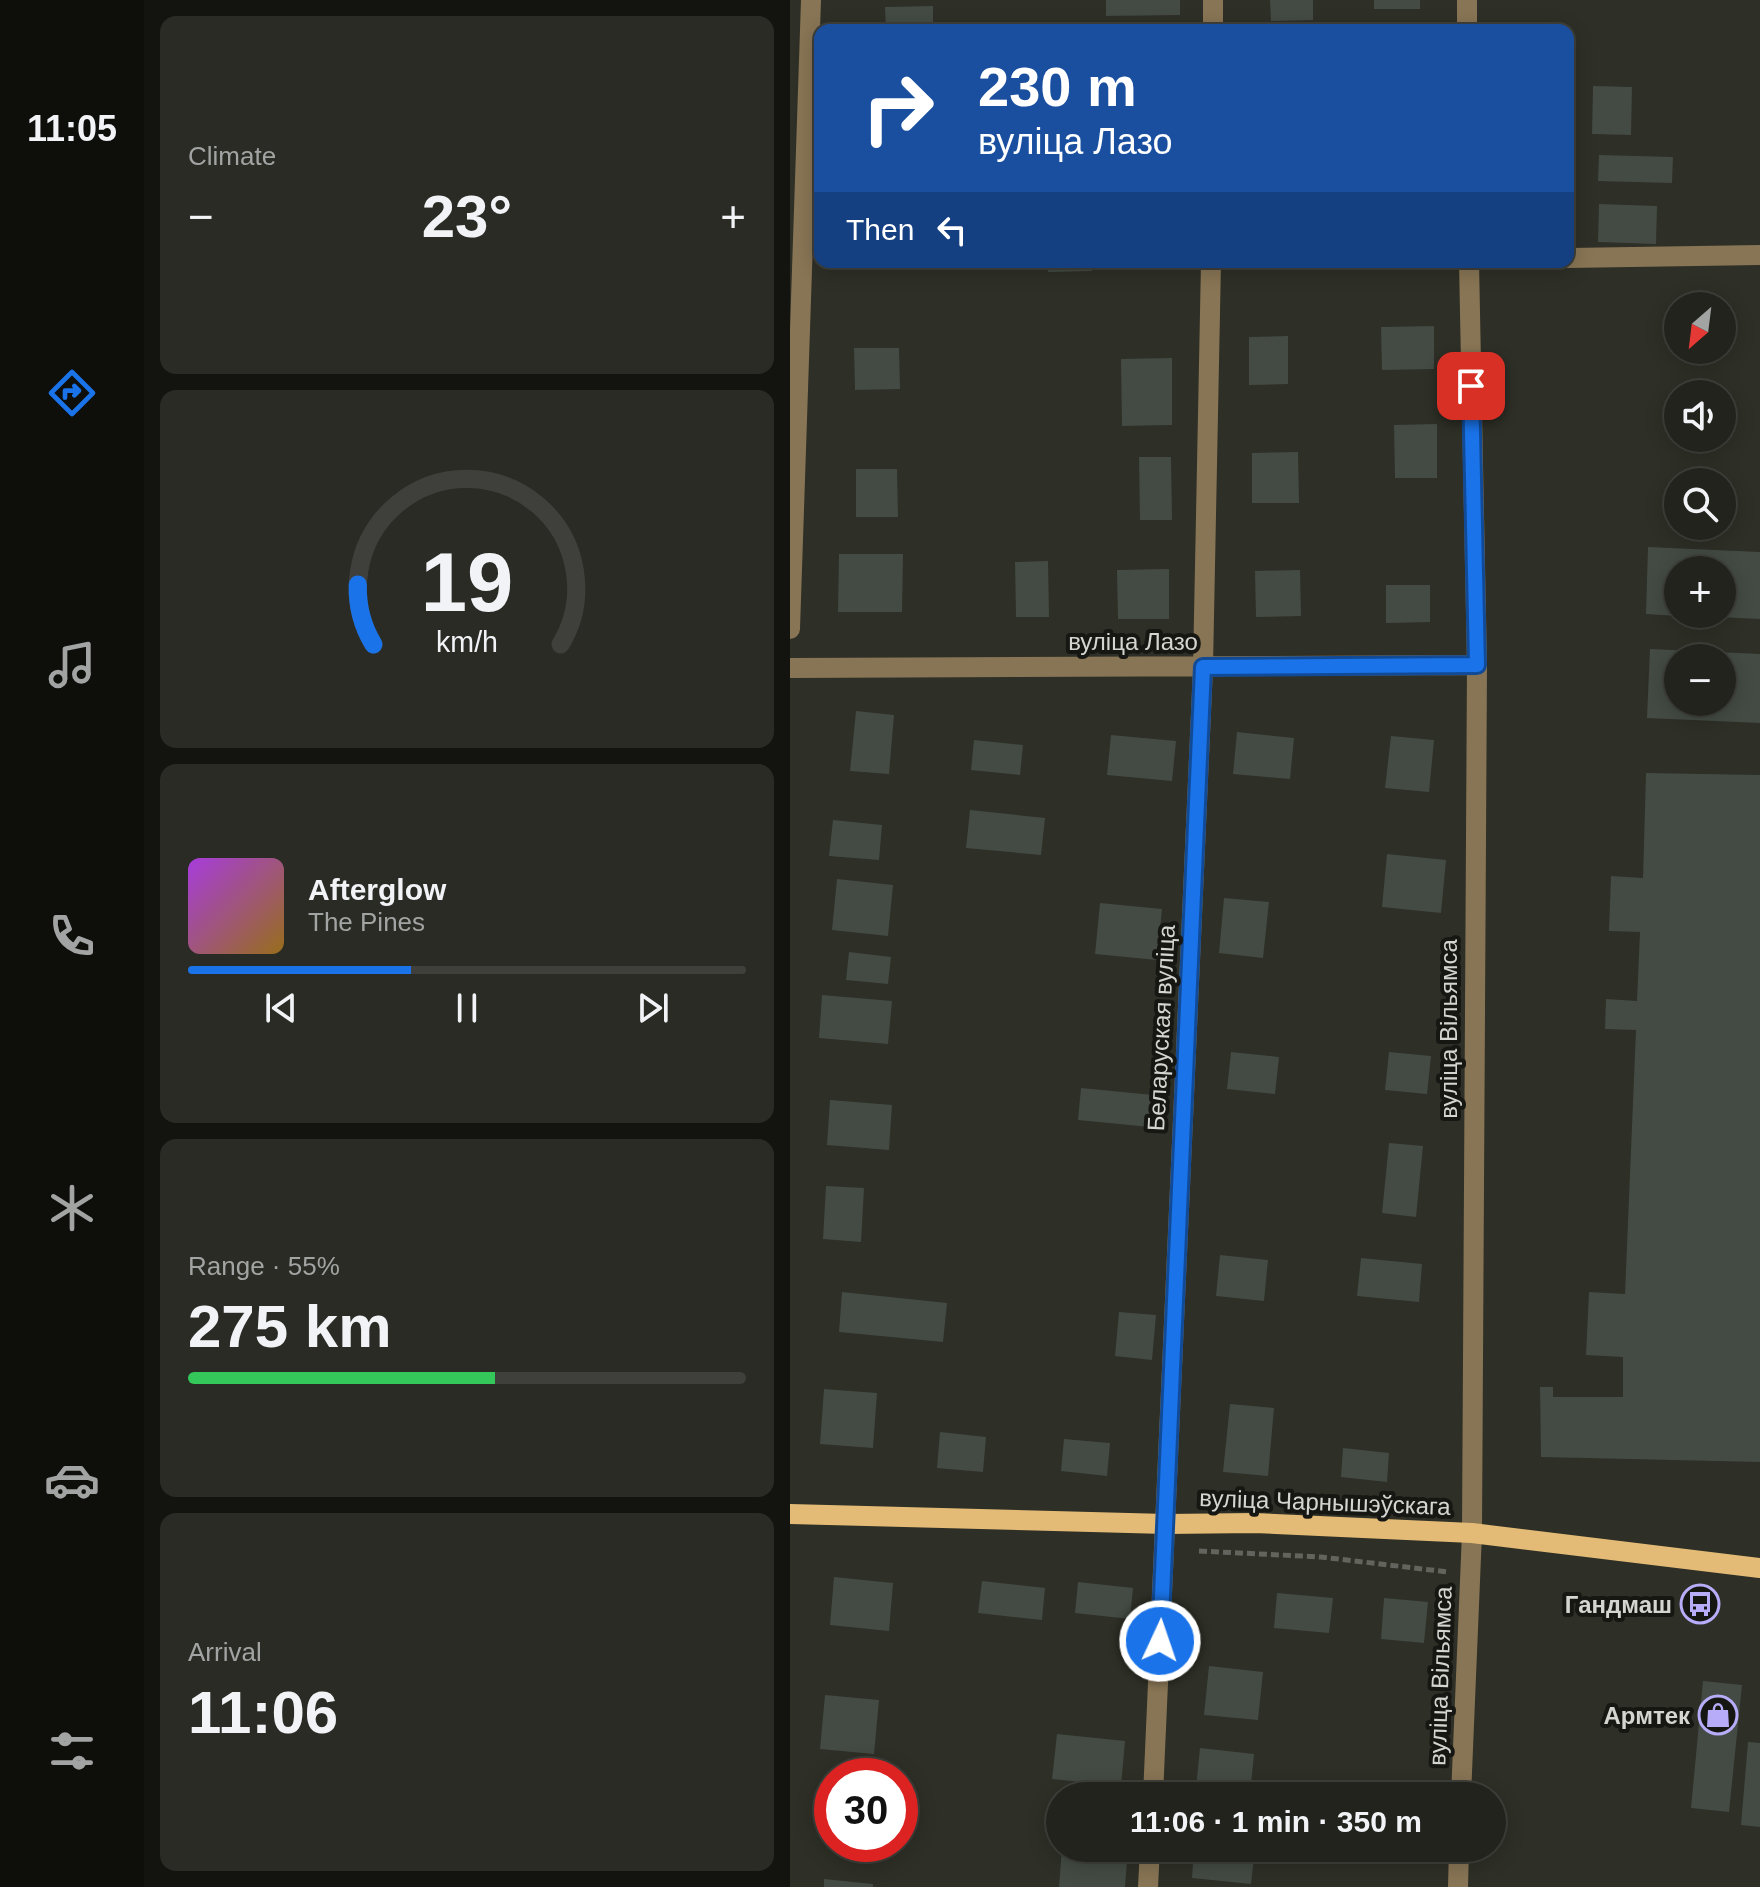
<!DOCTYPE html>
<meta charset="utf-8">
<style>
body{margin:0;font-family:Helvetica,sans-serif;background:#2a2b25;color:#f1f3f6;height:100vh;display:flex;flex-direction:column;font-size:30px;white-space:nowrap}
*{box-sizing:border-box;margin:0}
p{font-size:26px;color:#a2a4a3}
.icon{flex:none;width:44px;height:44px;fill:none;stroke:currentColor;stroke-width:2;stroke-linecap:round;stroke-linejoin:round}
.map{position:relative;flex:1;overflow:hidden}
.panel{display:flex;flex-direction:column;gap:16px;padding:16px;background:#13130f;width:646px}
.panel>*{flex:none}
.banner{position:absolute;left:24px;top:24px;width:760px;height:244px;border-radius:16px;box-shadow:0 4px 20px #0003,0 0 0 2px #3f403b;background:#1a4fa0;color:#fff;overflow:hidden}
.needle{width:52px;rotate:208deg}
.buttons{position:absolute;left:874px;top:292px;display:grid;gap:16px}
.buttons a{display:grid;place-items:center;width:72px;height:72px;border-radius:50%;background:#22231c;box-shadow:0 4px 20px #0003,0 0 0 2px #3f403b;font-size:40px}
.speed{position:absolute;left:24px;top:1758px;display:flex;gap:16px;font-size:40px;font-weight:700;text-align:center}
.speed>*{display:grid;place-content:center;width:104px;height:104px;border-radius:50%;background:#22231c;box-shadow:0 4px 20px #0003,0 0 0 2px #3f403b;line-height:1}
.speed .limit{border:12px solid #d22;background:#fff;color:#111}
.pin{position:absolute;display:grid;place-items:center;width:68px;height:68px;color:#fff;margin:-34px;border-radius:16px;box-shadow:0 4px 12px #0006}
.me{position:absolute;width:88px;margin:-44px;rotate:3deg;stroke-linejoin:round;filter:drop-shadow(0 0 6px #0008)}
.turn{display:flex;align-items:center;gap:28px;height:168px;padding:0 32px;font-size:36px}
.turn .icon{width:104px;height:104px;stroke-width:2.5}
.turn b{display:block;font-size:56px;line-height:68px}
.then{display:flex;align-items:center;height:76px;padding:0 32px;background:#0003;gap:16px;font-size:30px}
.big{font-size:60px;font-weight:700;line-height:1.1}
.panel .card{flex:1;display:flex;flex-direction:column;justify-content:center;gap:12px;min-width:0;padding:0 28px;border-radius:16px;background:#2a2b25}
.panel .dial{align-items:center;gap:0}
.dial svg{height:208px;overflow:visible;fill:none;stroke:#3f403b;stroke-width:7;stroke-linecap:round;text-anchor:middle}
.dial text{fill:#f1f3f6;stroke:none}
.song{display:flex;align-items:center;gap:24px}
.cover{width:96px;height:96px;border-radius:12px;background:linear-gradient(135deg,hsl(280 70% 55%),hsl(40 70% 35%))}
.played{height:8px;border-radius:4px;background:linear-gradient(90deg,#1a73e8 40%,#3f403b 40%)}
.keys{display:flex;justify-content:space-around;direction:ltr}
.heat{display:flex;justify-content:space-between;align-items:center;font-size:44px;direction:ltr}
.charge{height:12px;border-radius:6px;background:linear-gradient(90deg,#34c759 55%,#3f403b 0)}
.trip{position:absolute;left:256px;top:1782px;width:460px;height:80px;border-radius:40px;background:#22231c;box-shadow:0 4px 20px #0003,0 0 0 2px #3f403b;font-weight:700;line-height:80px;text-align:center}
main{display:flex;flex:1;min-height:0}
.menu{display:flex;flex-direction:column;width:144px;justify-content:space-around;align-items:center;background:#0e0e0b;color:#a2a4a3}
.menu .icon{width:56px;height:56px}
.menu .current{color:#1a73e8}
.menu b{font-size:36px;color:#f1f3f6}
.map>svg:first-child{display:block}
</style>
<main>
<nav class="menu">
<b>11:05</b>
<svg class="icon current" aria-label="directions" viewBox="0 0 24 24"><path d="M12 3l9 9-9 9-9-9zM9 14v-3h6M13 9l2 2-2 2"/></svg>
<svg class="icon" aria-label="music" viewBox="0 0 24 24"><path d="M9 18V5l10-2v13"/><circle cx="6" cy="18" r="3"/><circle cx="16" cy="16" r="3"/></svg>
<svg class="icon" aria-label="phone" viewBox="0 0 24 24"><path d="M5 4h4l2 5-3 2q2 4 5 5l2-3 5 2v4C11 20 4 13 5 4z"/></svg>
<svg class="icon" aria-label="climate" viewBox="0 0 24 24"><path d="M12 3v18M4 7l16 10M4 17L20 7"/></svg>
<svg class="icon" aria-label="car" viewBox="0 0 24 24"><path d="M5 17H2v-5l4-1 3-4h7l3 4 3 1v5h-3M9 17h6M6 11h13"/><circle cx="7" cy="17" r="2"/><circle cx="17" cy="17" r="2"/></svg>
<svg class="icon" aria-label="filters" viewBox="0 0 24 24"><path d="M4 7h16M4 17h16"/><circle cx="9" cy="7" r="2"/><circle cx="15" cy="17" r="2"/></svg>
</nav>
<section class="panel">
<div class="card"><p>Climate</p>
<div class="heat"><a>−</a><b class="big">23°</b><a>+</a></div>
</div>
<div class="card dial"><svg viewBox="0 0 100 80">
<path d="M14 69A42 42 0 1 1 86 69"/>
<path d="M14 69A42 42 0 0 1 8 46" stroke="#1a73e8"/>
<text x="50" y="56" font-size="32" font-weight="700">19</text>
<text x="50" y="72" font-size="11">km/h</text>
</svg></div>
<div class="card">
<div class="song"><i class="cover"></i><div><b>Afterglow</b><p>The Pines</p></div></div>
<div class="played"></div>
<div class="keys"><svg class="icon" aria-label="previous" viewBox="0 0 24 24"><path d="M18 5L8 12l10 7zM5 5v14"/></svg><svg class="icon" aria-label="pause" viewBox="0 0 24 24"><path d="M8 5v14M16 5v14"/></svg><svg class="icon" aria-label="next" viewBox="0 0 24 24"><path d="M6 5l10 7-10 7zM19 5v14"/></svg></div>
</div>
<div class="card"><p>Range · 55%</p><b class="big">275 km</b><div class="charge"></div></div>
<div class="card"><p>Arrival</p><b class="big">11:06</b></div>
</section>
<div class="map">
<svg width="970" height="1887" viewBox="0 0 970 1887">
<rect width="100%" height="100%" fill="#2e2f26"/>
<!-- building -->
<path fill="#434b44" fill-rule="evenodd" d="M316,0h74v15l-74,1z
M480,0h43v20l-42,1z
M584,0h46v9h-46z
M143,6v24h-47l-1,-23z
M803,86l39,1 -1,48 -39,-1z
M809,155l74,2 -1,26 -74,-2z
M809,204l58,2 -1,38 -58,-2z
M258,262h44v9l-44,1z
M346,262h49v4h-49z
M644,326v43l-52,1 -1,-43z
M498,336v48l-39,1v-48z
M64,348h45l1,41 -45,1z
M382,358v67l-50,1 -1,-67z
M647,424v54h-42l-1,-53z
M508,452l1,51h-47v-50z
M349,457h32l1,63h-32z
M66,469h41l1,48h-42z
M858,547l112,5v67l-63,-3v-2h25v-44h-44v46l-32,-2z
M49,554h64l-1,58h-64z
M258,561l1,56h-33l-1,-55z
M379,569v50h-51l-1,-49z
M510,570l1,46 -45,1 -1,-46z
M596,585h44v37l-44,1z
M860,649l110,5v69l-113,-5zM888,658h44v44h-44z
M66,711l38,4 -5,59 -39,-3z
M447,732l57,6 -4,41 -57,-5z
M321,735l65,6 -4,40 -65,-6z
M601,736l43,4 -5,52 -44,-4z
M184,740l49,5 -3,30 -49,-5z
M856,773l114,2v687l-219,-5 -1,-70h13v10h70v-40l-37,-2 3,-63 36,2 11,-264 -31,-1 1,-30 31,2 3,-69 -31,-1 2,-55 32,2z
M180,810l75,8 -4,37 -75,-7z
M43,820l49,5 -3,35 -50,-4z
M597,854l59,6 -5,53 -59,-6z
M47,879l56,6 -5,51 -56,-6z
M434,898l45,4 -6,56 -44,-5z
M310,903l62,6 -5,51 -62,-6z
M59,952l42,5 -3,27 -42,-4z
M32,995l70,6 -4,43 -69,-6z
M441,1052l48,5 -4,37 -48,-5z
M599,1052l42,4 -4,38 -42,-4z
M291,1088l72,7 -3,32 -72,-7z
M40,1100l62,5 -3,45 -62,-5z
M599,1143l34,3 -7,71 -34,-4z
M36,1186l38,2 -3,54 -38,-3z
M430,1255l48,5 -4,41 -48,-5z
M571,1258l61,6 -3,38 -62,-6z
M52,1292l105,11 -4,39 -104,-10z
M329,1312l37,3 -4,45 -37,-4z
M34,1389l53,4 -4,55 -53,-4z
M440,1404l44,4 -6,68 -45,-4z
M150,1432l46,5 -3,35 -46,-4z
M274,1439l46,4 -3,33 -46,-5z
M553,1448l46,5 -2,29 -46,-5z
M44,1577l59,6 -4,48 -59,-6z
M192,1581l63,7 -3,32 -64,-7z
M288,1582l55,6 -3,31 -55,-6z
M487,1593l56,5 -4,35 -55,-5z
M594,1598l44,4 -4,41 -43,-4z
M419,1666l54,6 -5,48 -54,-5z
M913,1681l39,4 -13,127 -38,-4z
M35,1695l54,5 -5,54 -54,-5z
M267,1734l68,7 -4,45 -69,-7z
M958,1742l12,1v84l-19,-2z
M410,1748l54,6 -4,40 -54,-6z
M33,1782l9,1v41l-13,-2z
M272,1848h66l-3,39h-66z
M404,1848h61l-4,36 -59,-6z
M34,1879l49,5v3h-49z"/>
<g fill="none" stroke-linecap="round" stroke-linejoin="round">
<!-- path -->
<path stroke="#63645d" stroke-width="5" stroke-dasharray="8 4" stroke-linecap="butt" d="M409,1551l122,6 127,15"/>
<!-- minor -->
<path stroke="#887555" stroke-width="20" d="M423,0v30
M677,30v-30
M778,258l192,-3
M0,629l21,-629
M0,668l687,-3
M363,1796l50,-1129 8,-405
M671,1796l11,-263 5,-868 -8,-403
M358,1887l2,-39
M668,1887l1,-39"/>
<!-- major -->
<path stroke="#e3bb76" stroke-width="20" d="M0,1514l376,10 89,-1 217,10 288,35"/>
</g>
<g fill="none" stroke-linecap="round" stroke-linejoin="round">
<defs>
<path id="route" d="M370,1641l43,-974 274,-2 -6,-279"/>
</defs>
<!-- route casing -->
<use href="#route" stroke="#114b97" stroke-width="20"/>
<!-- route -->
<use href="#route" stroke="#1a73e8" stroke-width="14"/>
</g>
<!-- icons -->
<defs>
<symbol id="bus-ring" viewBox="-11 -11 22 22"><circle r="9.5" fill="#161713" stroke="#b6acf8" stroke-width="1.5"/><path d="M-5-6H5V4H4V6H2V4H-2V6H-4V4H-5ZM-3.5-4V0h7V-4ZM-3.5 1.2v1.5H-2V1.2ZM2 1.2v1.5H3.5V1.2Z" fill="#b6acf8"/></symbol>
<symbol id="shop-ring" viewBox="-11 -11 22 22"><circle r="9.5" fill="#161713" stroke="#b6acf8" stroke-width="1.5"/><path d="M-5-2.5h2.3a2.7 3.5 0 0 1 5.4 0H5L5.5 6h-11ZM-1.5-2.5h3a1.5 2.3 0 0 0-3 0Z" fill="#b6acf8"/></symbol>
</defs>
<g fill-rule="evenodd">
<use href="#bus-ring" x="888" y="1582" width="44" height="44"/>
<use href="#shop-ring" x="906" y="1693" width="44" height="44"/>
</g>
<g text-anchor="middle" dominant-baseline="central" stroke-width="8" stroke-linejoin="round" paint-order="stroke">
<!-- street labels -->
<g font-size="24" fill="#d4d5d0" stroke="#161713">
<text x="343" y="641">вуліца Лазо</text>
<text transform="translate(371 1028) rotate(-87)">Беларуская вуліца</text>
<text transform="translate(658 1029) rotate(-90)">вуліца Вільямса</text>
<text transform="translate(535 1502) rotate(2)">вуліца Чарнышэўскага</text>
<text transform="translate(650 1676) rotate(-88)">вуліца Вільямса</text>
</g>
<!-- poi labels -->
<g font-size="24" font-weight="bold" fill="#d4d5d0" stroke="#161713" text-anchor="end">
<text x="882" y="1604">Гандмаш</text>
<text x="900" y="1715">Армтек</text>
</g>
</g>
</svg>
<div class="buttons">
<a><svg class="needle" viewBox="-14 -14 28 28"><path d="M0-13l5 13h-10z" fill="#e53935"/><path d="M0 13l5-13h-10z" fill="#a2a4a3"/></svg></a>
<a><svg class="icon" aria-label="sound" viewBox="0 0 24 24"><path d="M4 9h4l5-4v14l-5-4H4zM17 9q2 3 0 6"/></svg></a>
<a><svg class="icon" aria-label="search" viewBox="0 0 24 24"><circle cx="10" cy="10" r="6"/><path d="M15 15l6 6"/></svg></a>
<a>+</a>
<a>−</a>
</div>
<div class="speed"><div class="limit">30</div></div>
<div class="pin" style="left:681px;top:386px;background:#d93025"><svg class="icon" aria-label="arrive" viewBox="0 0 24 24"><path d="M6 21V4h12l-3 4 3 4H6"/></svg></div>
<svg class="me" style="left:370px;top:1641px" viewBox="-20 -20 40 40"><circle r="17" fill="#1a73e8" stroke="#fff" stroke-width="3"/><path d="M0-11L8 9 0 5-8 9z" fill="#fff"/></svg>
<div class="trip">11:06 · 1 min · 350 m</div>
<div class="banner">
<div class="turn"><svg class="icon" aria-label="right" viewBox="0 0 24 24"><path d="M7 20v-9h11M14 6l5 5-5 5"/></svg><div><b>230 m</b>вуліца Лазо</div></div>
<div class="then">Then<svg class="icon" aria-label="left" viewBox="0 0 24 24"><path d="M17 20v-9H6M10 6l-5 5 5 5"/></svg></div>
</div>
</div>
</main>
